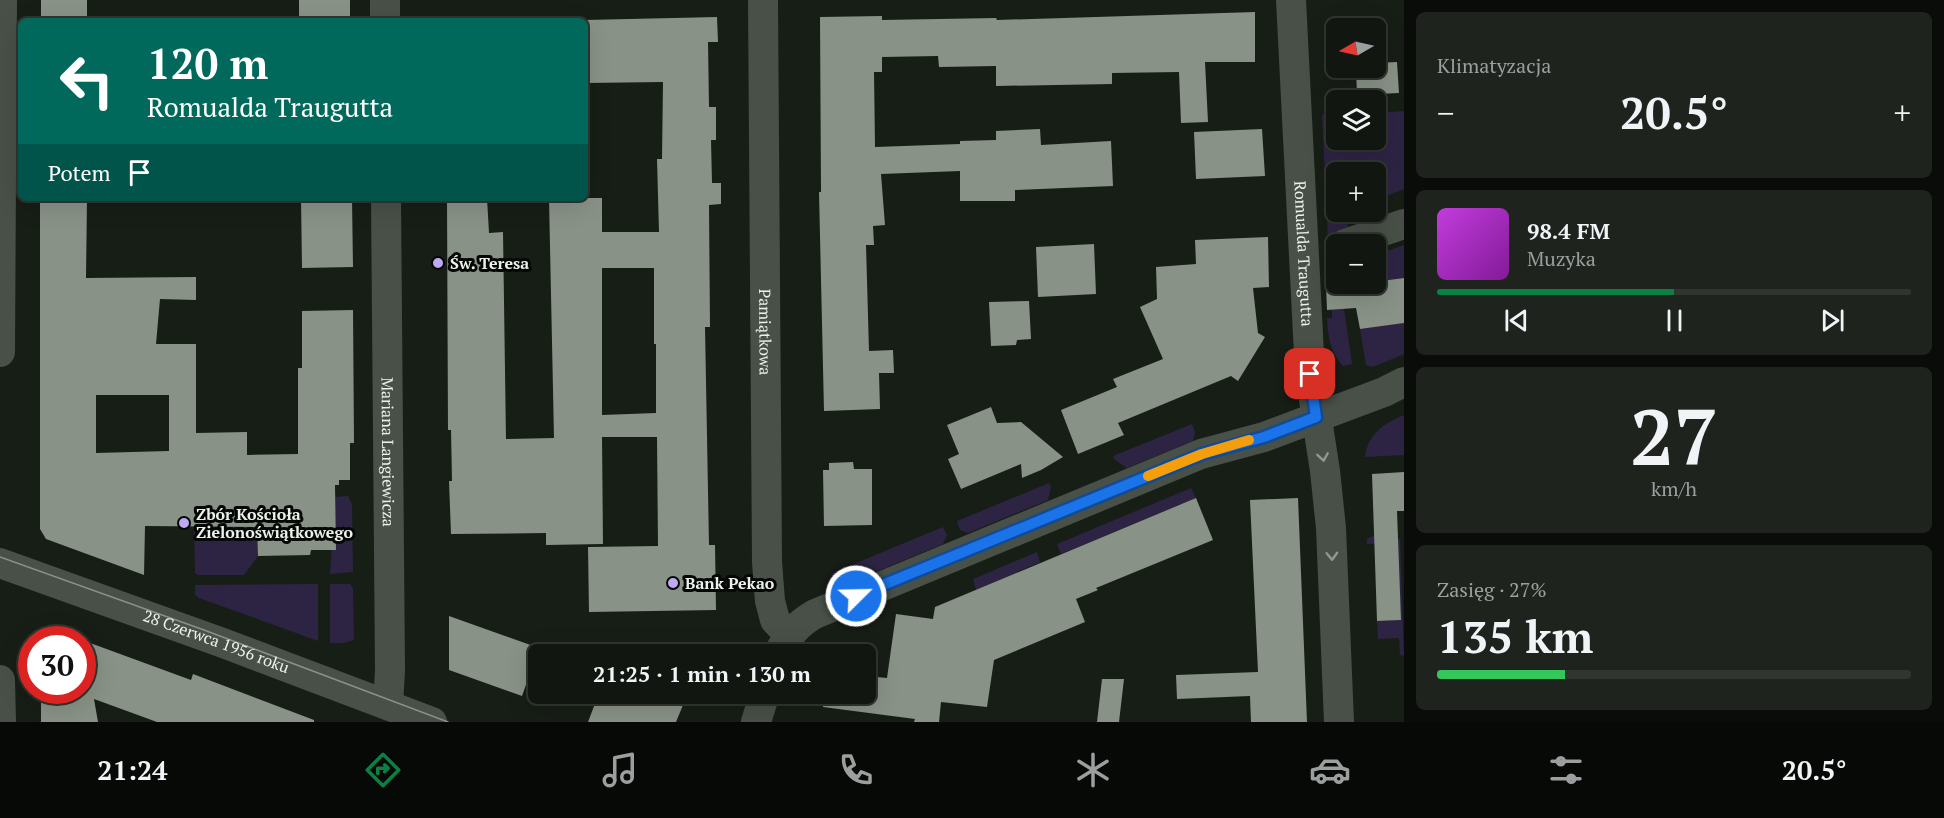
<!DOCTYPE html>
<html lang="pl">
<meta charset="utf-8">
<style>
body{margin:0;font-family:"PT Serif",serif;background:#1e231e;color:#f1f3f6;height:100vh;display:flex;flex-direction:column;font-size:22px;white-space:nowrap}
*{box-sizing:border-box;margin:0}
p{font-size:20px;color:#9c9f9f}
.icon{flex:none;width:33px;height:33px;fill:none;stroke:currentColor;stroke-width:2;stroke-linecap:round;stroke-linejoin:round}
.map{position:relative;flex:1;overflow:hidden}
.drawer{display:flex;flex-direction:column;gap:12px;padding:12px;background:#090c09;width:540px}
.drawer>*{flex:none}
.top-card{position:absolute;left:18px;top:18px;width:570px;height:183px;border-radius:9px;box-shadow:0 6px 24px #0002,0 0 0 2px #303530;background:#00695c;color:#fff;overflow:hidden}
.needle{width:39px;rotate:261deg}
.controls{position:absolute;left:1326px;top:18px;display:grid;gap:12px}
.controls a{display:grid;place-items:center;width:60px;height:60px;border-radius:9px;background:#111610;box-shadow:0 6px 24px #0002,0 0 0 2px #303530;font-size:30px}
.speed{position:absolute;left:18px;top:626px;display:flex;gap:12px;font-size:30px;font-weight:700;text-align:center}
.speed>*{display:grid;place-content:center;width:78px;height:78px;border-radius:50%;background:#111610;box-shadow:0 6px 24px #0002,0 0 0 2px #303530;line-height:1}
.speed .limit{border:9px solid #d22;background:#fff;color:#111}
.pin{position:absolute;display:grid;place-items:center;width:51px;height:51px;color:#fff;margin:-26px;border-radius:12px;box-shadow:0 3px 9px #0006}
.me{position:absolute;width:66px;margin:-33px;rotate:67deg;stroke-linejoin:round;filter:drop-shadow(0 0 4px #0008)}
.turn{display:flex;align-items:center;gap:21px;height:126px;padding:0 30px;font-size:27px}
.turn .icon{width:78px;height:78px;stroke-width:2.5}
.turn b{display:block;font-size:42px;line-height:51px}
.then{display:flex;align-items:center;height:57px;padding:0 30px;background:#0003;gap:12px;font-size:22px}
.big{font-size:45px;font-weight:700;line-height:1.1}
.drawer .widget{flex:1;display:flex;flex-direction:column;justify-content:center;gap:9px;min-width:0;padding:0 21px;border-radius:9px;background:#1e231e}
.drawer .dial{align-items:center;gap:0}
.dial b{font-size:78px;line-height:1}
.song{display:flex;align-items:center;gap:18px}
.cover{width:72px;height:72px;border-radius:9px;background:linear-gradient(135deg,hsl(290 70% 55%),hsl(290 70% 35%))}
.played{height:6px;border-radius:3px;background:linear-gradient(90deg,#0b8043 50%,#303530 50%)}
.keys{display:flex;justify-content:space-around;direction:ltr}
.heat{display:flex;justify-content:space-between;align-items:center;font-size:33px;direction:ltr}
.charge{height:9px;border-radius:4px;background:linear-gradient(90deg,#34c759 27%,#303530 0)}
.trip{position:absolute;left:528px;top:644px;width:348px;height:60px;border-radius:9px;background:#111610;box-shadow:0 6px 24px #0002,0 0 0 2px #303530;font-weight:700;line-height:60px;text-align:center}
.tab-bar{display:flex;height:96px;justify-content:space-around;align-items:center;background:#070906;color:#9c9f9f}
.tab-bar .icon{width:42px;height:42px}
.tab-bar .current{color:#0b8043}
.tab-bar b{font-size:27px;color:#f1f3f6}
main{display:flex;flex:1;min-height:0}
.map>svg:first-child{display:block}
</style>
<main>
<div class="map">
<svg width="1404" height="722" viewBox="0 0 1404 722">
<rect width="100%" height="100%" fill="#171e16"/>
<!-- green -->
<path fill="#2d2443" d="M1404,111v78l-28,11v-28h-40v40h8h-1l7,20 -22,7 -6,-124 14,-1v26h40v-27z
M1404,245v33l-23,3v-3h-5v-23h1l1,5 6,-1v-7z
M1344,308l8,56 -9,2c-13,-14 -15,-29 -16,-48h5v-9z
M1404,323v31l-31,13 -7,-2 -6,-36z
M1404,415v40l-39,2c3,-23 19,-34 39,-42z
M1192,424l3,8 -2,9 -66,27 -12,-8 -2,-4z
M1049,483l2,4 -3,13 -80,33 -8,-3 -3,-9z
M1191,488l5,10 -135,56 -4,-10z
M348,496l4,9 1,67 -23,2 5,-77z
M257,514l1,42 -14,19h-46l-3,-2 -1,-46h27z
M943,527l4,8 -4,9 -106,44 -11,1 6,-16z
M1375,535l25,4 4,117 -4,-1 -1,-17 -21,1 -1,-18 24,-1 -4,-77 -30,1v-5z
M1037,552l3,10 -64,28 -3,-11z
M318,584v57l-119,-43 -4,-3v-10z
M330,584h20l3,4 1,52 -10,3h-14z"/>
<!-- building -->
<path fill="#899287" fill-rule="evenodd" d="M41,0h46v21h-46z
M299,0h51v21h-51z
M1255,12v50h-50l3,60 -27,1 -2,-51 -67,1v11l-116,2v-20l-57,1 -1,-11 -56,1v15h-8l1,75 85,-3v-3l36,-1v-9l44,-2 1,16 70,-4 2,45 -98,4v11h-55v-30l-79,3 4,51 -12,1 1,19h-8l3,106 24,-1 1,23h-15l1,36 -56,2 -5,-219h2l-1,-175 62,-1v4l114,-2 1,2z
M717,17l1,25h-10l1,65h7v33h-5l1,43h9v21l-12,1 1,122h-5l4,218h6l1,65 -127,2 -1,-65 70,-1 -1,-109h-55l1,107 -57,1v-12l-95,1 -2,-53h3l-1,-51h-3l-1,-232h40l2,35 14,-1 3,207 48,-1 -5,-240h53v34h57l-2,-73h5l1,-77 -78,1v-63zM602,268h52v76h2v69l-54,2z
M1397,62l2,31 -42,2 -1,-27h20v-5z
M1262,129l3,47 -69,3 -2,-47z
M40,198h47l-1,80 110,-1v23l-36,-1 -4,45h40v89l51,-1v23l51,-1v-86h4v-57l51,-1 1,133h-4v37h-11v5h-4l1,65h-25l-1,5 -52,1 -1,-29 -112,-1 -1,49 -98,-36 -6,-10zM96,395h73v56l-73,2z
M301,198h51l1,69 -51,1z
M1268,237l1,50 -16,1 5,45 7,4 -27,44 -7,-5 -113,47 6,12 -46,19 -17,-44 56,-23 -4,-8 50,-20 -23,-52 17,-8 -1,-32 40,-3 -1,-24z
M1094,244l2,50 -58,3 -2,-50z
M1376,278h5v3l23,-3v45l-44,6 -4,-21 -29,2 -1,-24 17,-2h33z
M1029,301l2,38 -14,1 -1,5 -25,1 -2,-44z
M991,407l6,16 24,-1 42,35 -22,13 -19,8 -1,-14 -60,25 -13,-30 11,-5 -12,-29z
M853,462l1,7h18v56l-48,1 -1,-56h6v-7z
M1404,472v39h-7l4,109 -24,1 -5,-147z
M1196,498l17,42 -117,48 2,2 -22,9 9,23 -91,38 -7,47 -46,-5 -2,20h-25l1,-3 -92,-12 1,-14h42v-17l21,2 9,-64 37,5 2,-12z
M1298,498l9,224h-56l-1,-26 -73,3 -1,-24 82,-3 -8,-172z
M449,616l90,32 -17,48 -73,-26z
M82,640l109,40 2,-6 121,46v2h-157l-63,-23 4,23h-57v-32h41z
M1102,679h22l-5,43h-22z
M599,693h89l-12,29h-88z"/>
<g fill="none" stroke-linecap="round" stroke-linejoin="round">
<!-- minor -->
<g stroke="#485047" stroke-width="30">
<path id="s1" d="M763,0l4,562 3,39 5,19 14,15"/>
<path id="s2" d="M1291,0l19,374 15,97 6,57 8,194"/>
<path d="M385,21v-21"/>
<path id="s3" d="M386,198l4,473 -2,34"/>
<path d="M1345,244l59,-20"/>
<path d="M0,352l2,-352"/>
<path id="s4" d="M0,563l223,80 209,79"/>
<path d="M778,654c10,-18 19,-30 37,-40l386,-160 63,-17 120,-45 20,-10"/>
<path d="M0,680l1,42"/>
<path d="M756,722l9,-29"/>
</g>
<!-- tram -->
<path stroke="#8b908a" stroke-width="1.5" d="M0,557l204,73 244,92"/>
</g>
<!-- one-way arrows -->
<defs><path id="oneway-chevron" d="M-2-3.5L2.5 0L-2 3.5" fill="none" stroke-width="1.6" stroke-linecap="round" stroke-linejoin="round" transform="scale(1.5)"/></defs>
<g stroke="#929891">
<use href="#oneway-chevron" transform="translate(1323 457) rotate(81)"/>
<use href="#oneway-chevron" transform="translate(1332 556) rotate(88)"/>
</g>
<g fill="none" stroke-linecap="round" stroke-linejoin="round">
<defs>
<path id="route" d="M856,596l346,-142 62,-17 52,-20 -6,-43"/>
</defs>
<!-- route casing -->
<use href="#route" stroke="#114b97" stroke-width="15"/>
<!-- route -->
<use href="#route" stroke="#1a73e8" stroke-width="10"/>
<!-- slow -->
<path stroke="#f59e0b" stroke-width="10" d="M1148,476l54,-22 47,-14"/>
</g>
<!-- markers -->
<g fill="#bea9f5" stroke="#050705" stroke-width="2">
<circle cx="438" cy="263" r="6"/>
<circle cx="184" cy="523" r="6"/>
<circle cx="673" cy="583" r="6"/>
</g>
<g text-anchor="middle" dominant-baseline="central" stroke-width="6" stroke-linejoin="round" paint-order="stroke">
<!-- street labels -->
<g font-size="16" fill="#ecf1ec" stroke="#050705">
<text stroke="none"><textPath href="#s2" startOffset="254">Romualda Traugutta</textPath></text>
<text stroke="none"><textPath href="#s1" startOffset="332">Pamiątkowa</textPath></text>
<text stroke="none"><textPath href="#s3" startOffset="254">Mariana Langiewicza</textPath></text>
<text stroke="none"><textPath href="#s4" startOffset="230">28 Czerwca 1956 roku</textPath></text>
</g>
<!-- poi labels -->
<g font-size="16" font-weight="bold" fill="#ecf1ec" stroke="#050705" text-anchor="start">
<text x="450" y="263">Św. Teresa</text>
<text x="196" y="514">Zbór Kościoła<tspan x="196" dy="18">Zielonoświątkowego</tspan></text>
<text x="685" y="583">Bank Pekao</text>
</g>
</g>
</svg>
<div class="controls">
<a><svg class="needle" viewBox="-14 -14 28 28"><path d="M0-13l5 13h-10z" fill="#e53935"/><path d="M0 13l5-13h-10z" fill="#9c9f9f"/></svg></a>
<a><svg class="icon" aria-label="layers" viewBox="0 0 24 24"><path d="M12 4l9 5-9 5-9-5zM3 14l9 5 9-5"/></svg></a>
<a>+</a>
<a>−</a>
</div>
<div class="speed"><div class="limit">30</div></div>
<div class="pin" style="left:1310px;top:374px;background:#d93025"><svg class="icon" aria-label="arrive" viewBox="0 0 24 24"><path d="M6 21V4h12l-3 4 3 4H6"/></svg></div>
<svg class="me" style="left:856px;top:596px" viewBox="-20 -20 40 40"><circle r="17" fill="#1a73e8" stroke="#fff" stroke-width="3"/><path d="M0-11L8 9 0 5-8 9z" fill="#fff"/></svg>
<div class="trip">21:25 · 1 min · 130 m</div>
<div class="top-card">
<div class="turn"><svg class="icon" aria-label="left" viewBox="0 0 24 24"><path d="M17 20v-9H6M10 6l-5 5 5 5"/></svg><div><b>120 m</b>Romualda Traugutta</div></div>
<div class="then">Potem<svg class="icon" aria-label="arrive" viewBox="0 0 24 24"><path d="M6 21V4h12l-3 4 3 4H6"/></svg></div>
</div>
</div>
<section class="drawer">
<div class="widget"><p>Klimatyzacja</p>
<div class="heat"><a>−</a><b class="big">20.5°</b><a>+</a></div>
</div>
<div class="widget">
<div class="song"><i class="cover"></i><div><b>98.4 FM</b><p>Muzyka</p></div></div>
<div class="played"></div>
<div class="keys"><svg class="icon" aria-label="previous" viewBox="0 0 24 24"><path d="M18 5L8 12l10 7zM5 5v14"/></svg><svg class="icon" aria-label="pause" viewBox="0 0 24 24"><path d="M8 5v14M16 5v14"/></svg><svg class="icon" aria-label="next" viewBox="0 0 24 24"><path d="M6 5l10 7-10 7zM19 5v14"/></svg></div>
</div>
<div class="widget dial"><b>27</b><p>km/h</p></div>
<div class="widget"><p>Zasięg · 27%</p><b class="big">135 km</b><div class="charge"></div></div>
</section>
</main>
<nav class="tab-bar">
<b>21:24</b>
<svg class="icon current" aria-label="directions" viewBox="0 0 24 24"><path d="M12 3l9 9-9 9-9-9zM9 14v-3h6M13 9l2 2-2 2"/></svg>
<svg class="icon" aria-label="music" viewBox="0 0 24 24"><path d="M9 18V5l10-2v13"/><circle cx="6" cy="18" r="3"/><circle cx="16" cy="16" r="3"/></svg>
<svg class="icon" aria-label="phone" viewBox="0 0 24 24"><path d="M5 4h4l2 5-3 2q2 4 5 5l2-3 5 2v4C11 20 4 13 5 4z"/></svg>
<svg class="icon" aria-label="climate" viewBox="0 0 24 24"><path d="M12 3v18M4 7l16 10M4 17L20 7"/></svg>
<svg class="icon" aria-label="car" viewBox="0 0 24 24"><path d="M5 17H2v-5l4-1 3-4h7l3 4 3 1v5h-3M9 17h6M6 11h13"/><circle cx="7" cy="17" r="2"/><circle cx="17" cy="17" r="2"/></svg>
<svg class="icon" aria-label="filters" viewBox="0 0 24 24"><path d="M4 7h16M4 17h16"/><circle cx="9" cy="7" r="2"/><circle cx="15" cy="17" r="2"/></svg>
<b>20.5°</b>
</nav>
